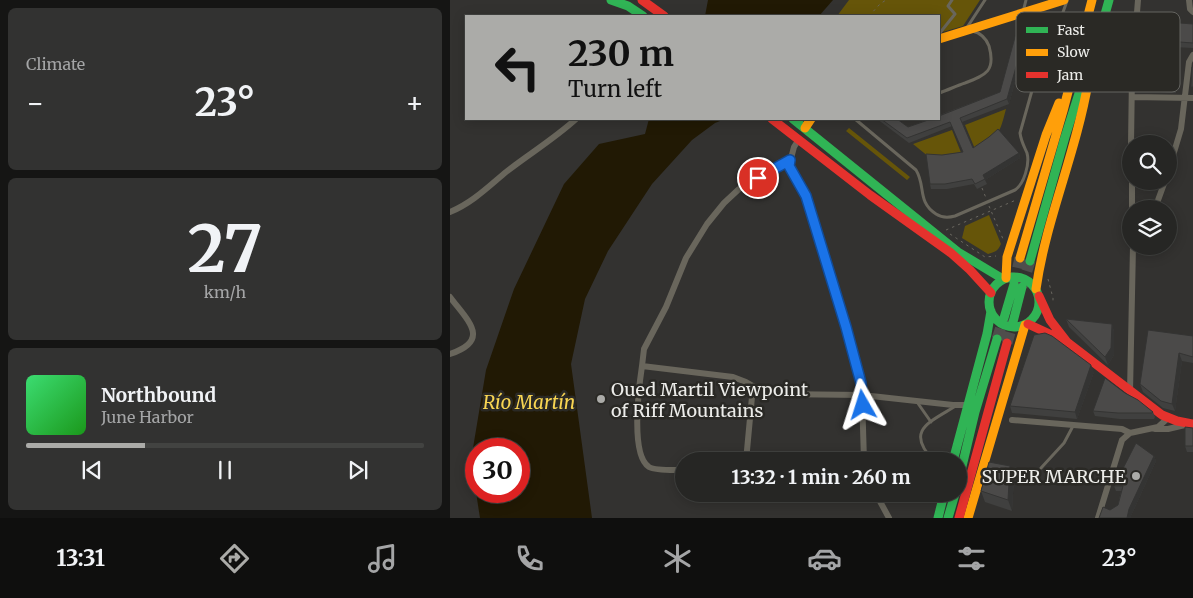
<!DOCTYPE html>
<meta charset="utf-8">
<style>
body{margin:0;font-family:Merriweather,serif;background:#323231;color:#f1f3f6;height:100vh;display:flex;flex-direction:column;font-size:19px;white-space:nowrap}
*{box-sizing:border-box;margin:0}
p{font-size:16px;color:#a4a5a6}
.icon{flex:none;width:28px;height:28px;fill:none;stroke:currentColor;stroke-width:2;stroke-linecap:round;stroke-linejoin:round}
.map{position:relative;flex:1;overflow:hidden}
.sheet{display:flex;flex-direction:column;gap:8px;padding:8px;background:#151514;width:450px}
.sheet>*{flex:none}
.banner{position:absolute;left:15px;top:15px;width:475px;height:105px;border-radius:0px;box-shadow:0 2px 12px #0003,0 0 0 1px #424341;background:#ababa8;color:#111;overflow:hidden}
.controls{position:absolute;left:672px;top:135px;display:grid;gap:10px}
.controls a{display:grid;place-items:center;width:55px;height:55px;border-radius:50%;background:#262624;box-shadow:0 2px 12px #0003,0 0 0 1px #424341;font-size:25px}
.speed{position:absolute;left:15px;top:438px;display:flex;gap:10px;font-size:25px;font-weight:700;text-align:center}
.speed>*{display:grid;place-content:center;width:65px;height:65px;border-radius:50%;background:#262624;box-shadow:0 2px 12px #0003,0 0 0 1px #424341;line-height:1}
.speed .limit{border:8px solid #d22;background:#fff;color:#111}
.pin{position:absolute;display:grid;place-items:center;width:42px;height:42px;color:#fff;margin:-21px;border:2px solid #fff;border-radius:50%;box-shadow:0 1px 5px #0007}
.me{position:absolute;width:55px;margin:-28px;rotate:354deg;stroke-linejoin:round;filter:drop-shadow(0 0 4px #0008)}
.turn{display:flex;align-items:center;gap:18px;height:105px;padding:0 20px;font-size:22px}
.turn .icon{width:65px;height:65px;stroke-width:2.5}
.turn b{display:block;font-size:35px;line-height:42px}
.big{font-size:38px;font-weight:700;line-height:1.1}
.sheet .widget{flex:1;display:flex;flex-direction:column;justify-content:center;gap:8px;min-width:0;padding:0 18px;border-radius:8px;background:#323231}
.sheet .dial{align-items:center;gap:0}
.dial b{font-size:65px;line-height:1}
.song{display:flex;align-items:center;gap:15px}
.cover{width:60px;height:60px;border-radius:8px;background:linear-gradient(135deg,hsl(140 70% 55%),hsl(120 70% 35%))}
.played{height:5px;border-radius:2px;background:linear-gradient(90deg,#ababa8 30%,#424341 30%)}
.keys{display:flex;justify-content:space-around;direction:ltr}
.heat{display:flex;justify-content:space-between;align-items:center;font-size:28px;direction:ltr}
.trip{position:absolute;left:225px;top:452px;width:292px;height:50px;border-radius:25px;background:#262624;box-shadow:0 2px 12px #0003,0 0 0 1px #424341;font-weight:700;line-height:50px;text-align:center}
.dock{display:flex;height:80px;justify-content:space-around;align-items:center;background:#0f0f0e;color:#a4a5a6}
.dock .icon{width:35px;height:35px}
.dock .active{color:#ababa8}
.dock b{font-size:22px;color:#f1f3f6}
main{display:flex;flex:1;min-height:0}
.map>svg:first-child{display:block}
</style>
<main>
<section class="sheet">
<div class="widget"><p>Climate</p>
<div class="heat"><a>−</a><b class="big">23°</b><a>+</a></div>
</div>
<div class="widget dial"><b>27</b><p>km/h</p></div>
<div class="widget">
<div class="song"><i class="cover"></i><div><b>Northbound</b><p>June Harbor</p></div></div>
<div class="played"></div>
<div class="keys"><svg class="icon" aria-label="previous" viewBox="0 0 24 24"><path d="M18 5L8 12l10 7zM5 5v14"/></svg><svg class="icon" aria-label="pause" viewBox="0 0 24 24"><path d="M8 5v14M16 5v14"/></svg><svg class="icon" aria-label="next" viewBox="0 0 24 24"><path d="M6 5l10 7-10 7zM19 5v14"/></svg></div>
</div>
</section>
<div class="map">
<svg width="743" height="518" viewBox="0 0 743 518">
<rect width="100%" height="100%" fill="#333230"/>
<!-- green -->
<path fill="#665509" d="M399,0h131l-17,26 -24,7v-17h-102z
M556,109c-7,27 -7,26 -31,40l-10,-24z
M399,128l61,49 -3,3 -61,-49z
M502,130l10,25 -33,2 -16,-13z
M539,215l12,29c-3,7 -6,8 -13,10l-26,-16 3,-12z"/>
<!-- water -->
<path fill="#211904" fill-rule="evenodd" d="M258,0h125l-14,16h-114z
M199,119h76l-10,4 -23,17 -40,44 -44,67 -23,48 -14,65 21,154h-112l-9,-58 15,-90 28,-81 50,-105 35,-40 46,-10zM26,449h43v42h-43z"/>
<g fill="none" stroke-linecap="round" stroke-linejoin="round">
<!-- highway-tunnel -->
<path stroke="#4f4e4c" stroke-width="11" stroke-dasharray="11 5.5" stroke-linecap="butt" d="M564,284l6,-26
M572,287l8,-26
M547,339l7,-21
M557,343l6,-21"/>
<!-- path -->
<path stroke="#69665f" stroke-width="1" stroke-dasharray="2.5 4" stroke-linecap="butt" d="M419,16l11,-12 6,-4
M532,188l4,10
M539,206l14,33
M496,230l70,-30
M500,234l35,23 11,-1
M598,279l5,19v6"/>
<!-- lane -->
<path stroke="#69665c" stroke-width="3" d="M573,12l3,-12
M516,29l19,-29
M489,34l16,-20 -7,-8 4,-6
M489,93c9,-3 17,-7 26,-10 21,-8 31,-12 24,-37 -3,-8 -8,-13 -17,-15
M405,119l61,51c10,16 1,32 20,44 6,4 12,4 19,2l60,-26c9,-6 15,-26 12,-37 -3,-7 -6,-12 -7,-20l24,-85 3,-9 11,-13 9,-25
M467,402l14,20
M484,461c-29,-30 -6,-38 20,-54
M591,468l23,-25 9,-17"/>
<!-- street -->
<path stroke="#69665c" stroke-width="6" d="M739,0l1,9 3,3
M682,97l61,1
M349,139l-5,8 -5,19 17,30 40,131 12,45 4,23 2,66
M681,144l1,-69 6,-75
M719,169l12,-40 8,-67 4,-7
M682,181v28
M702,209l5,-6 8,-22
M0,212c22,-9 38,-25 56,-40 23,-18 48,-33 70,-53
M0,297c17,23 42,43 0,57
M192,366l2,-17 22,-42 20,-49 21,-34 17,-21 15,-14 51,-29
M680,392l3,-146
M562,420l110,9 8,4
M705,429h13l21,-5
M296,461l7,-75
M234,470c-8,0 -28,1 -35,-3 -19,-12 -10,-81 -7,-101l91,11 13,5 14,8 16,4 86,1 91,10h15
M426,494l13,24
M648,518l24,-78 8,-7 28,-6 10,-9"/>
<!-- fast -->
<path stroke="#30b455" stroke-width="9" d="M161,0l17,6 15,10
M343,119l165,133 45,27
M580,261l35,-124 16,-50 10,-23 18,-64
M539 302a25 25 0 1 1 50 0a25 25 0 1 1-50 0Z
M554,318l10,-34
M563,322l9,-35
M503,461l34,-127 4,-23
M509,479l16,-67 22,-73
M488,518l6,-24
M498,518l7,-24"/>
<!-- slow -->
<path stroke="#ff9f0a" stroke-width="9" d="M489,39l125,-39
M355,128l6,-9
M570,258l43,-147 29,-111
M556,278l1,-21 39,-122 13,-32
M586,289c10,-70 40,-136 52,-206
M518,518l57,-193"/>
<!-- jam -->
<path stroke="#e5322d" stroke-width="9" d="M192,0l22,16
M322,119l98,76 81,58 19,17 21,23
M589,296l11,24 17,22 95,73 15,6 16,3
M578,324l39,18
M509,518l48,-175"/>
</g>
<!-- wall -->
<path fill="#40403f" d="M743,24v24l-38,-2 -2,-6z
M577,28l1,5 -19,71 -47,18 11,26 46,5 1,5 -35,22 2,4 -10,5 -3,-5 -27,5h-16l-1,-5 12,-29 21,-3 -11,-26 -43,17 -32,-24h20l11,8 92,-35z
M725,68l2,5 -1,20 -31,-2 -2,-5z
M616,319l46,5 2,8v23l-6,10 -39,-38z
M743,336v27l-11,-2 -7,50 -12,-3 -20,-16 -3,-8z
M644,372l-17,47 -65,-6 -2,-7z
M675,393l28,19 2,5 -1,2h-34l-25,-3 -2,-5z
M743,428v24h-6l-2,-6z
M704,456l2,5 -26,57h-31l19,-13 3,-14h-5l-2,-5z
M564,477l-2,34 -27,-9 -4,-11z"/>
<!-- shaded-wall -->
<path fill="#343433" d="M577,28l1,5 -19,71 -2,-5z
M725,68l2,5 -1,20 -2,-6z
M569,153l1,5 -35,22 -2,-5z
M662,324l2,8v23l-6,10 -3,-8z
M729,353l3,8 -7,50 -3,-7z
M641,365l3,7 -17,47 -2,-7z
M704,456l2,5 -26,57h-3l2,-9z
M560,466l4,11 -2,34 -4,-11z"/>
<!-- building -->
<path fill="#4b4a49" stroke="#343433" d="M704,21l39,3v19l-40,-3z
M568,26l9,2 -20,71 -47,19 13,30 16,-11 9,-8 21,24 -36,22 2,4 -10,5 -3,-5 -27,5h-15l-4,-30 16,1 21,-3 -13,-30 -43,16 -26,-19h16l11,8 23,-8h8v-3l61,-24z
M742,67h1v20h-2z
M616,319l46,5 -1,24 -6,9z
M698,330l45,6v21l-14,-4 -7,51 -11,-3 -21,-17z
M595,333l7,3 39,29 -16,47 -65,-6 24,-71z
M655,378l20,15 13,7 15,12 -1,1h-34l-25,-2z
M735,427l8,1v18h-8z
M686,443l18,13 -25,53 -2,9h-28l4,-11 7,3 8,-5 5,-19h-9z
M539,462l21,4 -2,34 -27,-9z"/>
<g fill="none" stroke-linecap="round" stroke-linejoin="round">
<defs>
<path id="route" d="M308,178l32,-18 -1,6 17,30 40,131 15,56 2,22"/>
</defs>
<!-- route casing -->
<use href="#route" stroke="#114b97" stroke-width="12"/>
<!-- route -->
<use href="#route" stroke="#1a73e8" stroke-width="9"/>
</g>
<!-- markers -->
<g fill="#ababa8" stroke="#2a2925" stroke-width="2">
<circle cx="151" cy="399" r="5"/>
<circle cx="686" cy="476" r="5"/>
</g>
<g text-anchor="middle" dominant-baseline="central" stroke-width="5" stroke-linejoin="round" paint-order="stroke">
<!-- poi labels -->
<g font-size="18" fill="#ecece9" stroke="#2a2925" text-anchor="start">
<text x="161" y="389">Oued Martil Viewpoint<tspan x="161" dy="21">of Riff Mountains</tspan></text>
<text x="676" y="476" text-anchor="end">SUPER MARCHE</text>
</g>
<!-- water labels -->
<g font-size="19" font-style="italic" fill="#f8d552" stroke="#2a2925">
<text x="79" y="402">Río Martín</text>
</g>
</g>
<!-- legend -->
<rect x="566" y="12" width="164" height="80" rx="8" fill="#2a2925" stroke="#646460" stroke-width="1"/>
<rect x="576" y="27" width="22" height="6" fill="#30b455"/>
<rect x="576" y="49" width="22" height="7" fill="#ff9f0a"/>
<rect x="576" y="72" width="22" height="6" fill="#e5322d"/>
<g font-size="14" fill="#ecece9">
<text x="607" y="35">Fast</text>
<text x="607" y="57">Slow</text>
<text x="607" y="80">Jam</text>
</g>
</svg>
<div class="controls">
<a><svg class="icon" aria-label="search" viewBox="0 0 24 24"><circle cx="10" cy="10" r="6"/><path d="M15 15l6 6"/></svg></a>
<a><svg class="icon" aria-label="layers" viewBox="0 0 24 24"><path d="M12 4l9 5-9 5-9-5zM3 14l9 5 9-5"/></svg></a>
</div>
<div class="speed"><div class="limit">30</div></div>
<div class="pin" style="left:308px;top:178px;background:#d93025"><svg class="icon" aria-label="arrive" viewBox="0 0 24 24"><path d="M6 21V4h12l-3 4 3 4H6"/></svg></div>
<svg class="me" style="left:413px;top:405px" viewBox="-20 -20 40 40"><path d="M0-17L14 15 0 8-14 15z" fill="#1a73e8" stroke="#fff" stroke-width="4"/></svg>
<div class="trip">13:32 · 1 min · 260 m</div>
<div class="banner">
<div class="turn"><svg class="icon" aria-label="left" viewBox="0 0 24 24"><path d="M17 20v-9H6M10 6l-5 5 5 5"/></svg><div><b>230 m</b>Turn left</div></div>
</div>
</div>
</main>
<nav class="dock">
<b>13:31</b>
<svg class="icon active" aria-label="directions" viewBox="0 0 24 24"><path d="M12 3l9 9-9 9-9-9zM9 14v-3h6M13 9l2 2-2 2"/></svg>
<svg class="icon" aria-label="music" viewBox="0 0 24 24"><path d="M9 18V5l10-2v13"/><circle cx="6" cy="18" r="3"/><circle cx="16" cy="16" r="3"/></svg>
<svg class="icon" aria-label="phone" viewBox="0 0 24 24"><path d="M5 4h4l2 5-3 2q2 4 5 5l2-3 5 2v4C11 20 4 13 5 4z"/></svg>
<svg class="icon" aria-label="climate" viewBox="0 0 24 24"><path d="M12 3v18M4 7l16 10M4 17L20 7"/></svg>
<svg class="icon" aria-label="car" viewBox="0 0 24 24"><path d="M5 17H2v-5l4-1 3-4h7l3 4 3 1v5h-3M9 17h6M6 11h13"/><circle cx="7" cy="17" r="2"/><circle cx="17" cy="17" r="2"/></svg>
<svg class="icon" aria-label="filters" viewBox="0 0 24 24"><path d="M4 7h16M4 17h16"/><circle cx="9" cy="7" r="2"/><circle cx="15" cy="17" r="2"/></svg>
<b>23°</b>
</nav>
